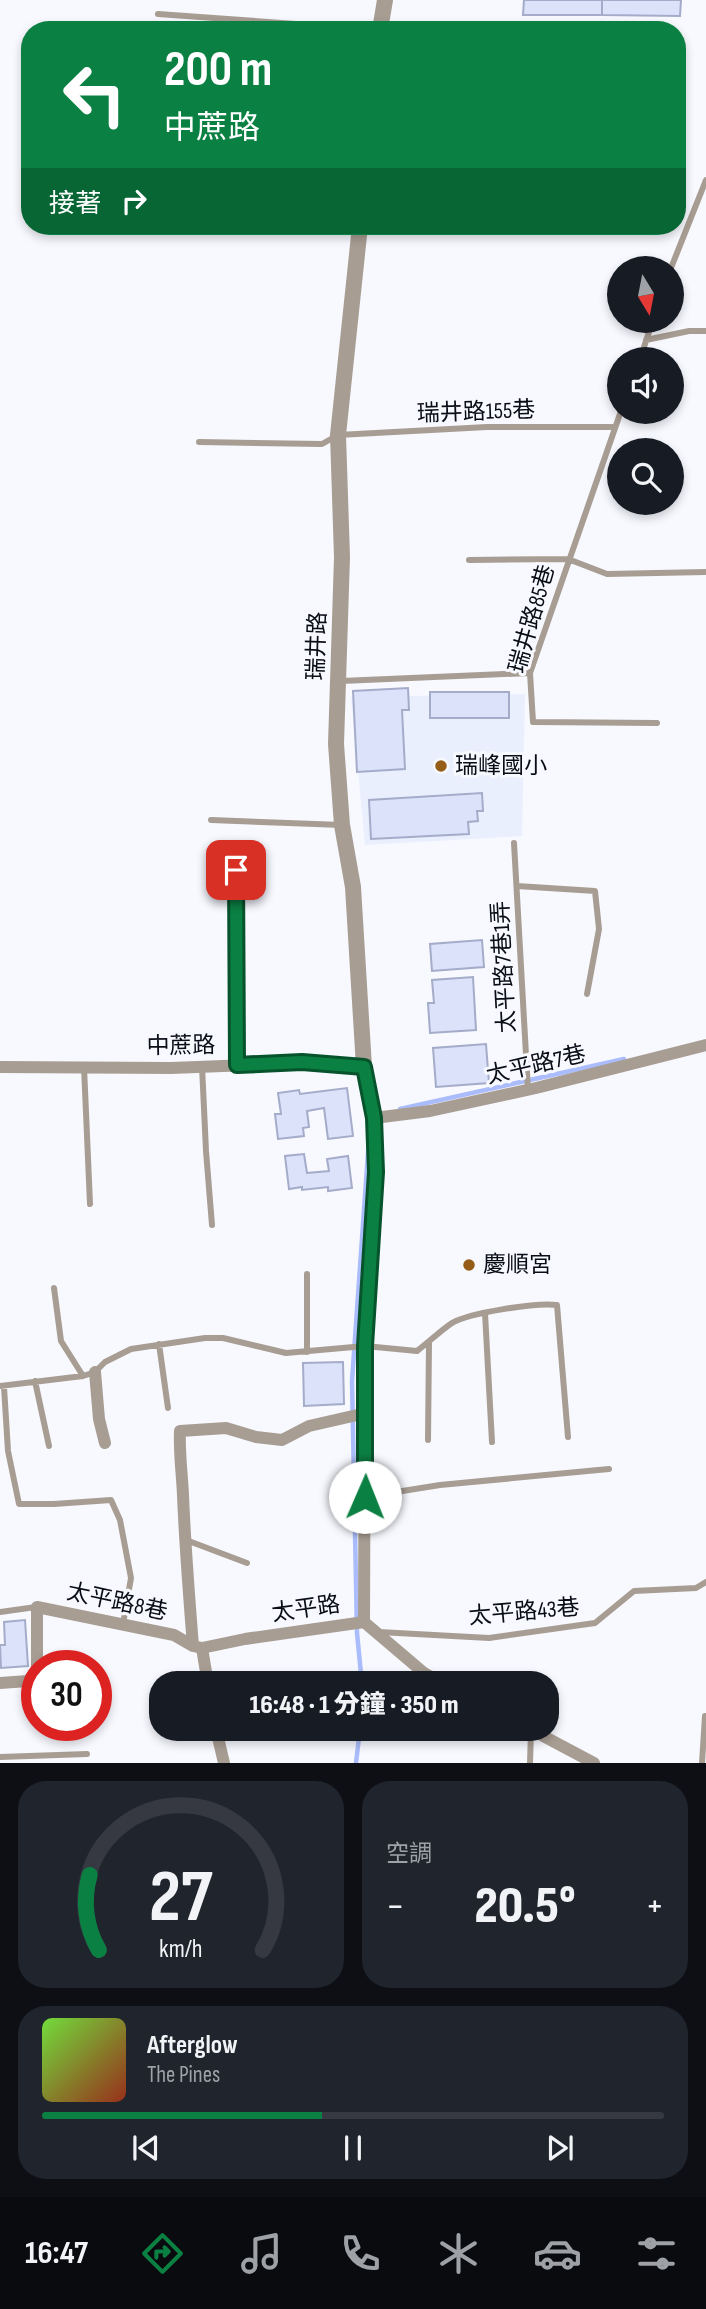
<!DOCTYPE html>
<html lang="zh-TW">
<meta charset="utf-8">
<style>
body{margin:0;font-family:"Sofia Sans Condensed","Noto Sans TC",sans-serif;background:#20242c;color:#f1f3f6;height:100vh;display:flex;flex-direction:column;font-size:26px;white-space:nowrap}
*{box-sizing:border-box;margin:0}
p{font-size:23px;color:#9ea1a6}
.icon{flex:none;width:38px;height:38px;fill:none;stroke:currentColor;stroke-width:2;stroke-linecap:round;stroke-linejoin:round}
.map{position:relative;height:1763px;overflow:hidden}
.sheet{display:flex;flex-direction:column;gap:18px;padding:18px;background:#0d0f14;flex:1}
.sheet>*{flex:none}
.guide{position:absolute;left:21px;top:21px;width:665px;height:214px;border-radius:28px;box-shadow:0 4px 10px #0003;background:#0b8043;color:#fff;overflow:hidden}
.needle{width:46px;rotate:170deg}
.buttons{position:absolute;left:607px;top:256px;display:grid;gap:14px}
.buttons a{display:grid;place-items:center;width:77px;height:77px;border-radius:50%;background:#171b24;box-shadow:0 4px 10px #0003;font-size:35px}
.speed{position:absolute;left:21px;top:1650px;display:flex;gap:14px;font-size:35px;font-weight:700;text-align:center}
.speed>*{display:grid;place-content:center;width:91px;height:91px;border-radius:50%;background:#171b24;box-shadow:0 4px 10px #0003;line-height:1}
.speed .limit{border:10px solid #d22;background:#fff;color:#111}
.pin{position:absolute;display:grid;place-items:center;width:60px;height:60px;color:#fff;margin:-30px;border-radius:14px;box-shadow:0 4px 10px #0006}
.me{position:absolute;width:77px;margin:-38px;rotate:1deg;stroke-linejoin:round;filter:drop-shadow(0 0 5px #0008)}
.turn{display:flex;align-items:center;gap:24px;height:147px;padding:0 28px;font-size:32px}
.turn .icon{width:91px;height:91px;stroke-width:2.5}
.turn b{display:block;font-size:49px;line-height:60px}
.then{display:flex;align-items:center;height:66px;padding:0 28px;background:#0003;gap:14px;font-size:26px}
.big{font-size:52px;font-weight:800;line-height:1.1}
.sheet .tile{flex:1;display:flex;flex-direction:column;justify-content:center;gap:10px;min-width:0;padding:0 24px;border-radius:28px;background:#20242c}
.sheet .dial{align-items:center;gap:0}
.dial svg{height:182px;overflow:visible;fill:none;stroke:#363941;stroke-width:7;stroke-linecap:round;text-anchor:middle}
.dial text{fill:#f1f3f6;stroke:none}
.song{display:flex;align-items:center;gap:21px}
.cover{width:84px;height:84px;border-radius:10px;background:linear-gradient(135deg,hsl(100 70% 55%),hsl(10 70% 35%))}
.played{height:7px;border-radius:4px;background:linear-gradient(90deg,#0b8043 45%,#363941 45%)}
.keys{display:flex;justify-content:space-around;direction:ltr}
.heat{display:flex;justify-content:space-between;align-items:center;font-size:38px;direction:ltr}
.sheet .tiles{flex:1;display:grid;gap:18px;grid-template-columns:1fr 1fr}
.tile:last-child{grid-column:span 2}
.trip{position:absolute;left:149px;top:1671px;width:410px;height:70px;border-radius:28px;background:#171b24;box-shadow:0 4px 10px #0003;font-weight:800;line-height:70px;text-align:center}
.tabs{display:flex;height:112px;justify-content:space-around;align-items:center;background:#090b0e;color:#9ea1a6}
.tabs .icon{width:49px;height:49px}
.tabs .selected{color:#0b8043}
.tabs b{font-size:32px;color:#f1f3f6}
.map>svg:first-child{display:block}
</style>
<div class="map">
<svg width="706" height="1763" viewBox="0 0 706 1763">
<rect width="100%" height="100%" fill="#f7f9ff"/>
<!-- built -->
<path fill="#eaeffe" d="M525,694l-3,142 -157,9 -14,-148z"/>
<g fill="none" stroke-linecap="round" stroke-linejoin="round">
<!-- stream -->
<path stroke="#aabcfb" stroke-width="4.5" d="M400,1109l224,-50
M362,1684l-5,-51 -5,-252 17,-242
M356,1763l4,-34"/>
</g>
<!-- building -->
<path fill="#dbe2fa" stroke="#a4acc9" stroke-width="2" d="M524,0h78v15h-79z
M602,0h79l-1,16 -78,-1z
M408,688l1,22h-7l3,59 -48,3 -4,-81z
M430,692h79v26h-79z
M482,793l1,18h-6l1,10 -10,1 1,12 -98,5 -2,-39z
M482,940l2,27 -52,4 -2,-27z
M473,977l3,53 -46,3 -2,-30h6l-2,-23z
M486,1044l3,39 -53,4 -3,-39z
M347,1088l6,48 -25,3 -4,-31 -17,3 2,16 -6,1 1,8 -26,3 -3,-25h6l-3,-21 21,-3 1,4z
M304,1154l3,19 22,-2 -2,-12 21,-3 4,32 -24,3v-4l-26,3v-3l-13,2 -4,-33z
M343,1362l1,42 -40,2 -1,-43z
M25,1620l3,46 -27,2 -1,-23h5l-1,-23z"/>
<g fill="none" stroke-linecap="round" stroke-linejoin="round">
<!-- service -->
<path stroke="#a89d93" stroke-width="6" d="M158,14l222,16
M671,268l35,-88
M646,340l43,-9h17
M640,359l13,-39
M621,411l-91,262 3,49 124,1
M199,442l123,2 16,-9 149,-8h128
M469,560l99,-1 39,15 99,-2
M341,681l189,-8
M211,820l131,5
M514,843l14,247
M236,870l1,195
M517,886l78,5 4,38 -12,65
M202,1066l4,85 6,74
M84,1067l6,137
M54,1288l7,53 22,35
M485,1313l7,129
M159,1344l9,64
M307,1352v-78
M35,1381l14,65
M0,1386l83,-10 12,-4 10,-10 26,-13 74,-11h18l63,15 79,-7 52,5c12,-9 23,-20 35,-28 17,-10 85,-21 105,-18l11,132
M4,1387l4,64 11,53h35l57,-4 9,20 11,58 -8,46
M428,1440l1,-98
M365,1497l75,-12 169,-16
M186,1540l61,23
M0,1612l36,-5
M379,1632l110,6 106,-15 39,-32 62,-3 10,-6
M0,1757l87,-3
M530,1763l1,-33
M702,1763l3,-47"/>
<!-- minor -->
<path stroke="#a89d93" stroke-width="12" d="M0,1067l171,1 131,-5 62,4 10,51 2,54 -11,174 -1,276
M374,1118l56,-7 106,-23 170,-43
M95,1372l4,47 6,24
M364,1622l60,51 20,11
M193,1646c-4,-51 -8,-100 -10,-151 -1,-22 -4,-42 -3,-64l46,-3 30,9 26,3 27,-14 57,-13
M202,1648l6,36
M37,1666v-59l137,28 19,11 9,2 43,-9 119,-17
M0,1683l28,-2 9,-11
M216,1729l8,34
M530,1729l64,34"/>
<!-- tertiary -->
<path stroke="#a89d93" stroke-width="16" d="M380,30l5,-30
M360,226l-22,209 4,122 -6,187 6,81 11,62 11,180"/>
</g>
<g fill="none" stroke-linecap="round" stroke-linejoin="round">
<defs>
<path id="route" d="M236,870l1,195 65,-3 62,5 10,51 2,54 -11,174v151"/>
</defs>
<!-- route casing -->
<use href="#route" stroke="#07532c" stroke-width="18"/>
<!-- route -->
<use href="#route" stroke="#0b8043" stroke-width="12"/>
</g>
<!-- markers -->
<g fill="#955d18" stroke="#f7f9ff" stroke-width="2.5">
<circle cx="441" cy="766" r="7"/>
<circle cx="469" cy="1265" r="7"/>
</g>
<g text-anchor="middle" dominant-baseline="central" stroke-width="6" stroke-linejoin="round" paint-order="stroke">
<!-- street labels -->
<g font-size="23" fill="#0a0c16" stroke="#f7f9ff">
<text transform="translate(476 412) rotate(-2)">瑞井路155巷</text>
<text transform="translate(532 619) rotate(-74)">瑞井路85巷</text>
<text transform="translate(317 646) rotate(-88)">瑞井路</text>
<text transform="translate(504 967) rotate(-93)">太平路7巷1弄</text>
<text transform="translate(181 1046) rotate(-1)">中蔗路</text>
<text transform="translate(536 1065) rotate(-13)">太平路7巷</text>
<text transform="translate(117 1602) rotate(12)">太平路8巷</text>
<text transform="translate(306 1609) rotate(-8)">太平路</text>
<text transform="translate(524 1612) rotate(-5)">太平路43巷</text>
</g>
<!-- poi labels -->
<g font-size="23" fill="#0a0c16" stroke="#f7f9ff" text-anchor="start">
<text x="455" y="766">瑞峰國小</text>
<text x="483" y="1265">慶順宮</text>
</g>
</g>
</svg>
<div class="buttons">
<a><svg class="needle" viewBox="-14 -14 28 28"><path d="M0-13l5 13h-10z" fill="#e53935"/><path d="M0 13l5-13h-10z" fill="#9ea1a6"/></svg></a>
<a><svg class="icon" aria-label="sound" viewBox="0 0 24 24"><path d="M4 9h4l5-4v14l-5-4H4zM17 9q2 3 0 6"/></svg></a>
<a><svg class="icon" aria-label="search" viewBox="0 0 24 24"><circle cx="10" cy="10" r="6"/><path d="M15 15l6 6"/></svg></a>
</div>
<div class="speed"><div class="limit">30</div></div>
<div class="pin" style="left:236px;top:870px;background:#d93025"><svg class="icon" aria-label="arrive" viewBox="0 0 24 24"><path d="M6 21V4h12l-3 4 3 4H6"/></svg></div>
<svg class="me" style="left:365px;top:1497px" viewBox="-20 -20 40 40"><circle r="19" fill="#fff"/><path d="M0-13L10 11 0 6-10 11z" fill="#0b8043"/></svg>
<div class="trip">16:48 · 1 分鐘 · 350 m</div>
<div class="guide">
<div class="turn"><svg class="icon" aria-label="left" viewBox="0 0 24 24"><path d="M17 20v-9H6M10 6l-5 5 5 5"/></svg><div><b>200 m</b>中蔗路</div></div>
<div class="then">接著<svg class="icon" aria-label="right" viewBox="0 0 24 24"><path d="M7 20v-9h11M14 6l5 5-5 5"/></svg></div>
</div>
</div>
<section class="sheet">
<div class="tiles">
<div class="tile dial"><svg viewBox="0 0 100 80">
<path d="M14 69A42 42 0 1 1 86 69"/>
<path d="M14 69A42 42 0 0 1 10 36" stroke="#0b8043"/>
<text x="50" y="56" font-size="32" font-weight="700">27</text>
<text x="50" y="72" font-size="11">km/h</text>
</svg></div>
<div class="tile"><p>空調</p>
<div class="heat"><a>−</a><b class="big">20.5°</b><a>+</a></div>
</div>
<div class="tile">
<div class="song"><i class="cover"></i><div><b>Afterglow</b><p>The Pines</p></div></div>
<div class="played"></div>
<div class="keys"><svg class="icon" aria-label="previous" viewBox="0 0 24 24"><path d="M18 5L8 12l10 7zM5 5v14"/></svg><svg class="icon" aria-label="pause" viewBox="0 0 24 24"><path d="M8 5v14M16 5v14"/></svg><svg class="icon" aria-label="next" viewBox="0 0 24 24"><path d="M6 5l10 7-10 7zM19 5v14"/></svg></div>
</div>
</div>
</section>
<nav class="tabs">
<b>16:47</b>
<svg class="icon selected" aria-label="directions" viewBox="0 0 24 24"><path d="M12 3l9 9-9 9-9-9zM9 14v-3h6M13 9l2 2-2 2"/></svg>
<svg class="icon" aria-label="music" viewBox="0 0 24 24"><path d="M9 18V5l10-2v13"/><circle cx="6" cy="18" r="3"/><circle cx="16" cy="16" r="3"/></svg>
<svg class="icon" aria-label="phone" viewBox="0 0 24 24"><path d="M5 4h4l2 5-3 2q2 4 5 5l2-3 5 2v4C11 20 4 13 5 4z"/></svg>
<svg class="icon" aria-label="climate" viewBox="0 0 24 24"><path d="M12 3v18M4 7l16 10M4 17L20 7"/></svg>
<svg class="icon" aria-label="car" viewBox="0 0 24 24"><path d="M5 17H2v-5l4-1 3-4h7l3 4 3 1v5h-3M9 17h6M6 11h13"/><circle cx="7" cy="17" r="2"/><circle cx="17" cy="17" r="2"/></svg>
<svg class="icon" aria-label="filters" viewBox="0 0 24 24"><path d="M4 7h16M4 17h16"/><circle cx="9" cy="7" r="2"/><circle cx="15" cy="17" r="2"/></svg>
</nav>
